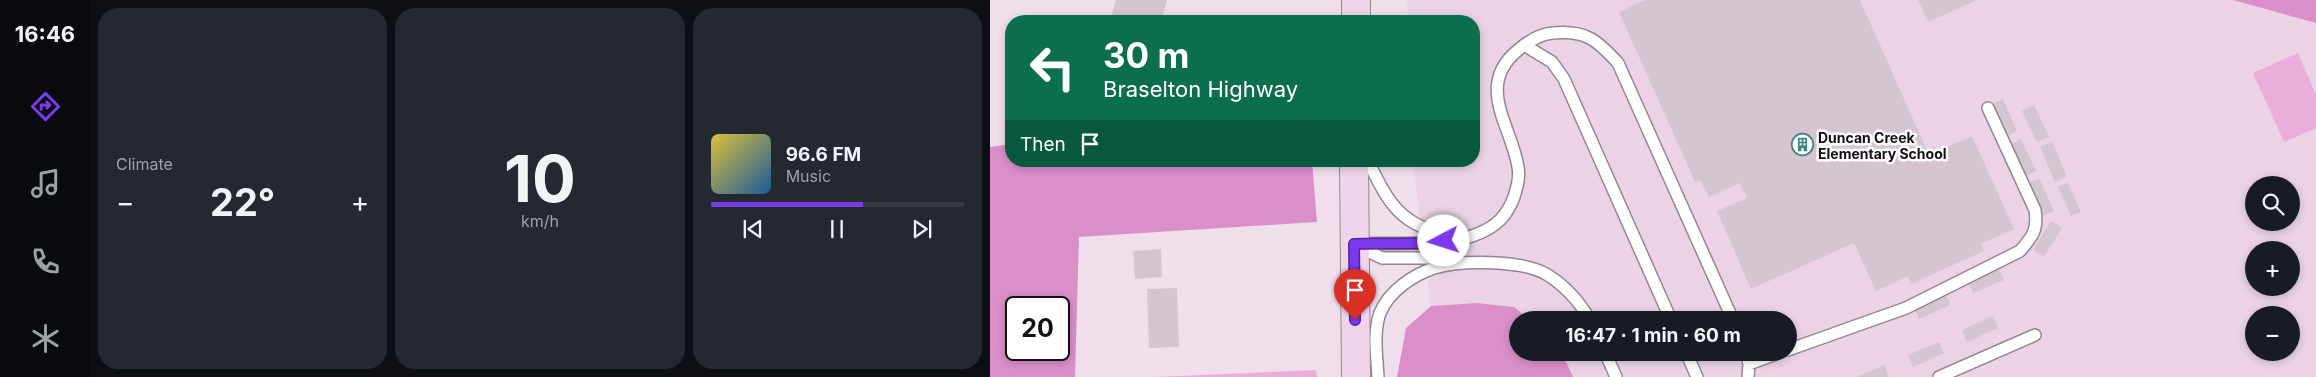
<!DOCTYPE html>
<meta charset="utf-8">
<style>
body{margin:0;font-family:Inter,sans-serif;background:#242831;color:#f1f3f6;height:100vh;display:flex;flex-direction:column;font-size:19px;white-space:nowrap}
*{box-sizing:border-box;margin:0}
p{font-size:16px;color:#9ea1a6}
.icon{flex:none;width:28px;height:28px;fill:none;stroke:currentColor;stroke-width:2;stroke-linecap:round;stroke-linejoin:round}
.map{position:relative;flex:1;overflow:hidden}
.sheet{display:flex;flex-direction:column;gap:8px;padding:8px;background:#0d0f14;width:900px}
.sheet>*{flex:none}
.banner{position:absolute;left:15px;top:15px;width:475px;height:152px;border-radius:20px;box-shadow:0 2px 8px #0003;background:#0b6e4f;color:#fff;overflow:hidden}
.fabs{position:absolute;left:1255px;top:176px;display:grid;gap:10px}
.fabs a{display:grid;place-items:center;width:55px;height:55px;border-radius:50%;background:#171b24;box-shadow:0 2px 8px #0003;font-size:25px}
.speed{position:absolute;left:15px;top:296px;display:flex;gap:10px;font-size:25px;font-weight:700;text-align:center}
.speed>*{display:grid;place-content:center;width:65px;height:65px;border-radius:50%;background:#171b24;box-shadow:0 2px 8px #0003;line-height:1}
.speed .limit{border:2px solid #111;border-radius:8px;background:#fff;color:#111}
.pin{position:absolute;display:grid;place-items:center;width:42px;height:42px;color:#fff;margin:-51px -21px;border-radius:50% 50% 50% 0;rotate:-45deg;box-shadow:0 0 5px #0007}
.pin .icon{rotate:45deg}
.me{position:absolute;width:55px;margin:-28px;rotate:265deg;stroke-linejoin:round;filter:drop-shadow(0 0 4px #0008)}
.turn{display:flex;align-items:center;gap:18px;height:105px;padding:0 15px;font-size:22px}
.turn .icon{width:65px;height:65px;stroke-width:2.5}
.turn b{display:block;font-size:35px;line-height:42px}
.then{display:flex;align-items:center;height:48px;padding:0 15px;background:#0003;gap:10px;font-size:19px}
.big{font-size:38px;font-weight:700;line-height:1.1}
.sheet .tile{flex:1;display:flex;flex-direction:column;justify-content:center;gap:8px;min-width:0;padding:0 18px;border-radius:20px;background:#242831}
.sheet .dial{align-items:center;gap:0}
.dial b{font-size:65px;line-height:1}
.song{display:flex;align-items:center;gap:15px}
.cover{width:60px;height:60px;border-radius:8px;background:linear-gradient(135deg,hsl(50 70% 55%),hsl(210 70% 35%))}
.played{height:5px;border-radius:2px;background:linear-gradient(90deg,#7c3aed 60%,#363941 60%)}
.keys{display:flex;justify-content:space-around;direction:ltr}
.heat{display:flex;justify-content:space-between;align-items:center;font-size:28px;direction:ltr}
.sheet .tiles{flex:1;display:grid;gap:8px;grid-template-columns:repeat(3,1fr)}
.trip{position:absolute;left:519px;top:311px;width:288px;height:50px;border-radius:25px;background:#171b24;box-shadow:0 2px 8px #0003;font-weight:700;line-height:50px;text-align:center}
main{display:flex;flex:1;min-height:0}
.tabs{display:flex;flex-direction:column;width:90px;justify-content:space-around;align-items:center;background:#090b0e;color:#9ea1a6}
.tabs .icon{width:35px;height:35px}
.tabs .active{color:#7c3aed}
.tabs b{font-size:22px;color:#f1f3f6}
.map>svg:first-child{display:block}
</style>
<main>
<nav class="tabs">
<b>16:46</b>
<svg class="icon active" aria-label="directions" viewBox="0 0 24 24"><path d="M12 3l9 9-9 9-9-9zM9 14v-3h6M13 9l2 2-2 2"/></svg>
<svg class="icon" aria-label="music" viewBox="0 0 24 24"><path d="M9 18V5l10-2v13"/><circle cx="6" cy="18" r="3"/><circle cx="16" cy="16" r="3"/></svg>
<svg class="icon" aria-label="phone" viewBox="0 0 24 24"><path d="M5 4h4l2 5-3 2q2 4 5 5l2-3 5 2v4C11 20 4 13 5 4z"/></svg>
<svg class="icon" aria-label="climate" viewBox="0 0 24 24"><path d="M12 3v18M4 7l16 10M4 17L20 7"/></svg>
</nav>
<section class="sheet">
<div class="tiles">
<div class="tile"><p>Climate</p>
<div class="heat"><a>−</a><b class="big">22°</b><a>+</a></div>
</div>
<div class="tile dial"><b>10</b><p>km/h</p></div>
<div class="tile">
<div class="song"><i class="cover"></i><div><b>96.6 FM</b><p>Music</p></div></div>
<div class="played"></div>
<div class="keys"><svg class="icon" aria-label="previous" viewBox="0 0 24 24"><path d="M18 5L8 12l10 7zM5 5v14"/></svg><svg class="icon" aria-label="pause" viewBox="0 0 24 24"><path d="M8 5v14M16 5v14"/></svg><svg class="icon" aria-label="next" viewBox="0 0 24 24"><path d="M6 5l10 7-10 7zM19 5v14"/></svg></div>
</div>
</div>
</section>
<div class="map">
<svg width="1326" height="377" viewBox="0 0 1326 377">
<rect width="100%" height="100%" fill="#f0dfeb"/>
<!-- built -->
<path fill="#ebd3e5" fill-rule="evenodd" d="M417,0h826l83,23v354h-743l-11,-24 226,-1v-32h-258l-16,-13 -37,-4 -46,3 -18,-145h61v-140h-66zM1264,185h37v37h-37zM1264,250h37v38h-37zM1264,315h37v37h-37z"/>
<!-- green -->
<path fill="#eaaedc" d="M1308,53l18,42v33l-32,14 -31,-69z
M326,370l1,7h-164z"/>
<!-- forest -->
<path fill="#da8fc9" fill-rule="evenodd" d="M1243,0h83v23z
M21,144v17h301l5,61 -238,15 -4,140h-85v-230zM26,308h43v42h-43z
M487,303l37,4 16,13h-12v32l44,1 11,24h-176l9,-49 25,-22z"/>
<!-- building -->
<path fill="#d5c5d1" d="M126,0h51l-6,21h-51z
M655,0h215l69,155 43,-19 42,93 -33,15 3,7 -73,33 -3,-8 -32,15 -22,-48 -103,46 -34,-78 30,-13 -7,-15 -31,14 -9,-17 -5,2 -76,-170z
M928,0h57v1l-47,21z
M1013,99l14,32 -12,6 -15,-32z
M1044,105l15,32 -12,5 -15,-31z
M1031,139l15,32 -12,6 -15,-32z
M1062,142l15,34 -12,6 -15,-35z
M1049,178l15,33 -13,6 -15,-33z
M1078,183l13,29 -10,4 -13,-29z
M1061,221l11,7 -18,29 -11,-7z
M171,249l1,28 -27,2 -2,-28z
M1008,267l6,13 -31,13 -6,-13z
M187,288l2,59 -30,1 -2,-59z
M955,291l5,14 -31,14 -6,-14z
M1003,316l5,12 -31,14 -5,-12z
M949,342l5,11 -31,14 -5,-12z
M894,365l5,12h-32z"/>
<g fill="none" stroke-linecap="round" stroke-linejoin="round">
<defs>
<path id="lane" d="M534,45l28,17 12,17 107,241
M378,161c23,47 32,63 85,76
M364,244c43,-3 113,8 146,-24 6,-6 11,-15 14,-23 3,-10 6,-20 4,-30 -6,-40 -43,-81 -1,-116 10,-9 23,-17 36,-18 33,-3 44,7 65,30l115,257
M365,245l27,13h51l20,4
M798,350l118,-42 114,-57c13,-15 18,-21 15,-41l-47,-102
M615,352l11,25
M696,352l11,25
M756,352l3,12 -1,13
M759,364l32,-12
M388,377c-1,-20 -5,-45 2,-64 9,-22 33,-38 54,-45 27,-8 88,-8 112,6 20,12 33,27 44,46
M949,377l96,-42"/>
<path id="secondary" d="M366,21v-21
M364,161l2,216"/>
</defs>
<!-- lane casing -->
<use href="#lane" stroke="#958691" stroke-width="14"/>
<!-- secondary casing -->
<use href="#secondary" stroke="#958691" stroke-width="30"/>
<!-- lane -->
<use href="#lane" stroke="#fff" stroke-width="11"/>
<!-- secondary -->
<use href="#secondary" stroke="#efd4ea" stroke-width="28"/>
</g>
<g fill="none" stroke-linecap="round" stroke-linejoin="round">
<defs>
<path id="route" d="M365,320l-1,-76c30,-2 61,2 90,-3"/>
</defs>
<!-- route casing -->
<use href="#route" stroke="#51269a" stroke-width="12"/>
<!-- route -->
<use href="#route" stroke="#7c3aed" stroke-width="9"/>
</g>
<!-- icons -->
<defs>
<symbol id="building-ring" viewBox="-11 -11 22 22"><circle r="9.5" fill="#fff" stroke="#3e847c" stroke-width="1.5"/><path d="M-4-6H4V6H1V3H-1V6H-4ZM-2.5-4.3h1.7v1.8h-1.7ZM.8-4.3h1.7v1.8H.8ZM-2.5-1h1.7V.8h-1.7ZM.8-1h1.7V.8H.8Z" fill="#3e847c"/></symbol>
</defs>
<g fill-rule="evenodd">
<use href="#building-ring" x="800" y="132" width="25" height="25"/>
</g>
<g text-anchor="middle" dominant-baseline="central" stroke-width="5" stroke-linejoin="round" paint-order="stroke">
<!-- poi labels -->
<g font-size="14" font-weight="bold" fill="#130d11" stroke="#fff" text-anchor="start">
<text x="828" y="137">Duncan Creek<tspan x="828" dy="16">Elementary School</tspan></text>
</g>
</g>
</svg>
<div class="fabs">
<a><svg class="icon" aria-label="search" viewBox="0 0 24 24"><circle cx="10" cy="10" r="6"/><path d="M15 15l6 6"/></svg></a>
<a>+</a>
<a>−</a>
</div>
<div class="speed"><div class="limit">20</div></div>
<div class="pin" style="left:365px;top:320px;background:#d93025"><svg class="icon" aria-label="arrive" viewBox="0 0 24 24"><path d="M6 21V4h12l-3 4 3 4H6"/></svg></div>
<svg class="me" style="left:454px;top:241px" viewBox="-20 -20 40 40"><circle r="19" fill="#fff"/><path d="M0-13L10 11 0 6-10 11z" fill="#7c3aed"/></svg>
<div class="trip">16:47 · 1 min · 60 m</div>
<div class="banner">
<div class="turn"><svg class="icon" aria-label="left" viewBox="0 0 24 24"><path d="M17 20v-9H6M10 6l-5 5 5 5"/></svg><div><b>30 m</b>Braselton Highway</div></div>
<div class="then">Then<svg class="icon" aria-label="arrive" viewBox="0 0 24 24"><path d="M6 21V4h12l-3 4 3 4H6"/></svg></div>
</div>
</div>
</main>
